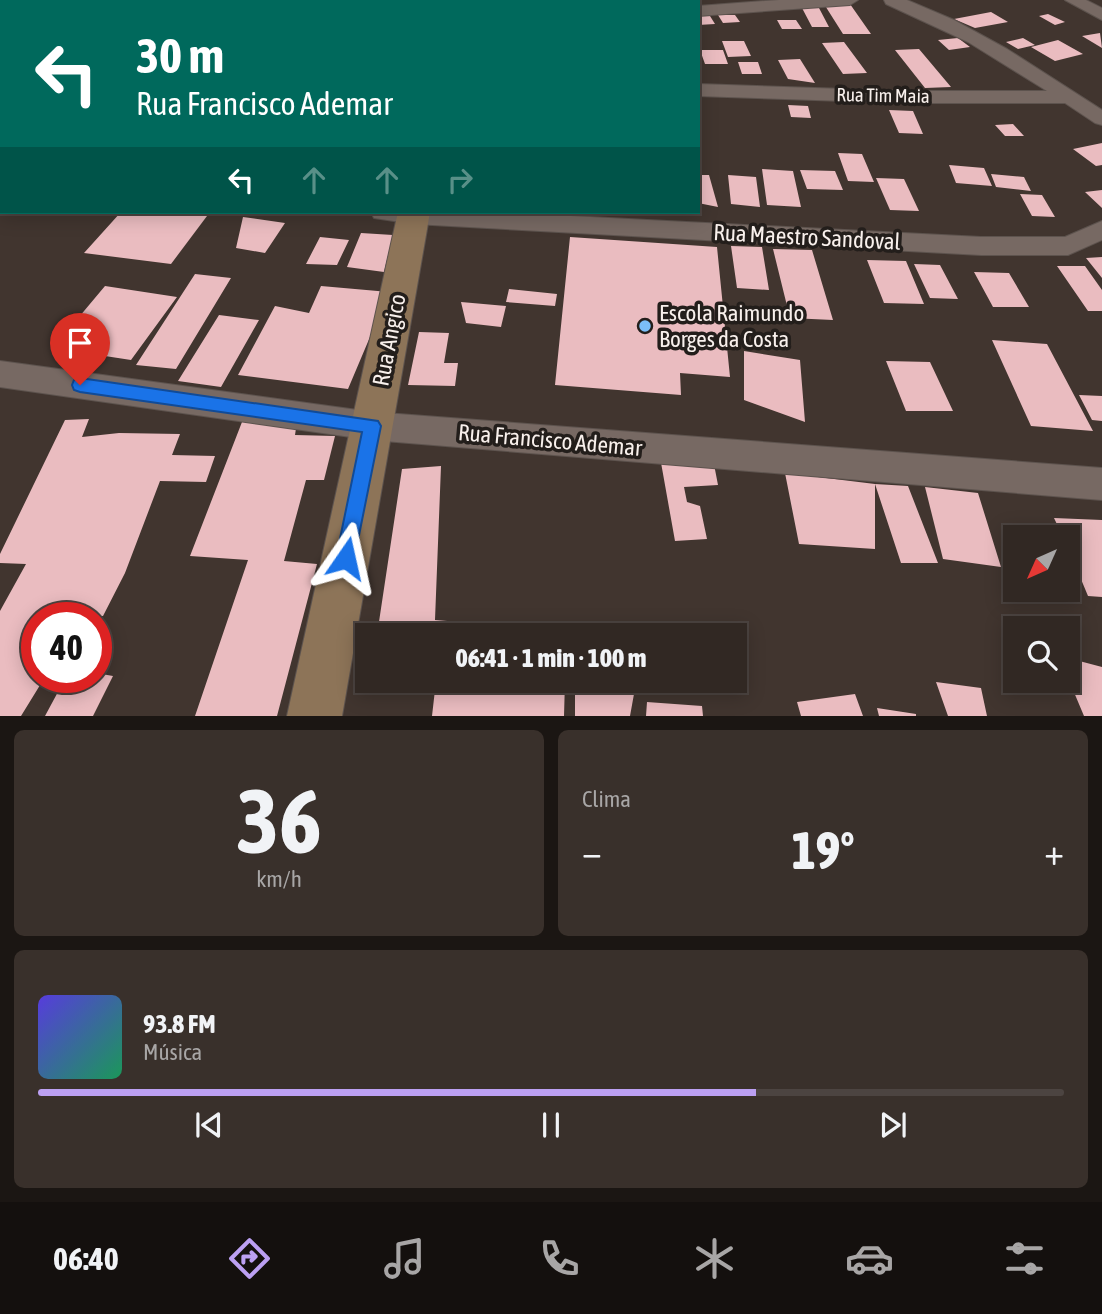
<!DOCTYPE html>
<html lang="pt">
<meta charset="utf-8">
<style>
body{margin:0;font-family:"Asap Condensed",sans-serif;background:#39302b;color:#f1f3f6;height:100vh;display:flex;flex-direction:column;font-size:26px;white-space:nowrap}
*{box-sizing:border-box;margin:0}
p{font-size:23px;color:#a8a6a6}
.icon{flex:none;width:38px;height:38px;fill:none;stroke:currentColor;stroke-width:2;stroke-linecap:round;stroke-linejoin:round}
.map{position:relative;height:716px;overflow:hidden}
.panel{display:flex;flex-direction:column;gap:14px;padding:14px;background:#1b1613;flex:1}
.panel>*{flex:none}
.banner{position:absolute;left:0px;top:0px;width:700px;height:214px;box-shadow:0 4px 18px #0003,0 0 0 2px #4c4441;background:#00695c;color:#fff;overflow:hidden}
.needle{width:46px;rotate:225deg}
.buttons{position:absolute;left:1003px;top:525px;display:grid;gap:14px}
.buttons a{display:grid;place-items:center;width:77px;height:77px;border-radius:0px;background:#312823;box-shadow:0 4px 18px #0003,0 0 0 2px #4c4441;font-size:35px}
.speed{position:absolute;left:21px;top:602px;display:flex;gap:14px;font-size:35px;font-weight:700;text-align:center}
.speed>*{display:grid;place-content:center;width:91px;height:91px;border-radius:50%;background:#312823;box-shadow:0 4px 18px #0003,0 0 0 2px #4c4441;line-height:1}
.speed .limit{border:10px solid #d22;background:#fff;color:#111}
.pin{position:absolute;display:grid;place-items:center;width:60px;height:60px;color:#fff;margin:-72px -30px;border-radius:50% 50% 50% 0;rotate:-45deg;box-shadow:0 0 7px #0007}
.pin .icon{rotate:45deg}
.me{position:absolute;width:77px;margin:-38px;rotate:11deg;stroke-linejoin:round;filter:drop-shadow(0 0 5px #0008)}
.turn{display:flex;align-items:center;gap:24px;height:147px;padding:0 21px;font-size:32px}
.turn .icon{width:91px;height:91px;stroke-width:2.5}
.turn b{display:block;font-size:49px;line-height:60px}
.lanes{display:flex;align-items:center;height:66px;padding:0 21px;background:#0003;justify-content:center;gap:35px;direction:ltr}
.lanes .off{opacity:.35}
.big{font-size:52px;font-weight:800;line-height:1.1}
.panel .card{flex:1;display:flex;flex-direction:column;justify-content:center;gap:10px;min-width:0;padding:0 24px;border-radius:10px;background:#39302b}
.panel .dial{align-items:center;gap:0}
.dial b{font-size:91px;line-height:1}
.song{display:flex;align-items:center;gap:21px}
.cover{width:84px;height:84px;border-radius:10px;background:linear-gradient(135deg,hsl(250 70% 55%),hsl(150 70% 35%))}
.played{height:7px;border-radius:4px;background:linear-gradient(90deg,#bca0f2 70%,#4c4441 70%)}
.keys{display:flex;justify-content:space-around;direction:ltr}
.heat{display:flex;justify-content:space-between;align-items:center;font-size:38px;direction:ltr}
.panel .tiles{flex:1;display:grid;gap:14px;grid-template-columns:1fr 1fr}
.card:last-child{grid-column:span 2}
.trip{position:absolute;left:355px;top:623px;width:392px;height:70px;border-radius:0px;background:#312823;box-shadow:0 4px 18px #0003,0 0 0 2px #4c4441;font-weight:800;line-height:70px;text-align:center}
.tab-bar{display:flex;height:112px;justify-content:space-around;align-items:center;background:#14100e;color:#a8a6a6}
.tab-bar .icon{width:49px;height:49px}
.tab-bar .active{color:#bca0f2}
.tab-bar b{font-size:32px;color:#f1f3f6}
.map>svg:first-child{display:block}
</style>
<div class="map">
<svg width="1102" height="716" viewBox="0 0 1102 716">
<rect width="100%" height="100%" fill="#41352f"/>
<!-- building -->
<path fill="#eabcc0" d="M824,4h26l21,30h-28z
M802,8h17l10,19h-17z
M991,12l17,10 -33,6 -21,-9z
M1048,14l17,8 -10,3 -16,-9z
M718,15h17l5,7 -17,1z
M698,16h12l5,8 -17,1z
M777,20h19l6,9h-20z
M1100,33l2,15 -20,-12z
M958,38l12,9 -21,3 -11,-10z
M1023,38l12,7 -17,4 -12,-7z
M1058,40l25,14 -28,7 -24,-14z
M722,41h22l7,15 -23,1z
M844,42l23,31 -24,1 -21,-31z
M919,49l32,38 -26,1 -30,-38z
M700,50h23l5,14h-23z
M800,59l15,24 -27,-4 -10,-19z
M738,62h20l4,12h-20z
M788,105l20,1 3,12 -20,-1z
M889,110l24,1 10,23 -24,-1z
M1013,124l11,12h-19l-10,-11z
M1102,143v22l-6,1 -23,-17z
M838,153l24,1 12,28 -26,-1z
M949,165l35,3 8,18 -36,-3z
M762,169l31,2 8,36 -34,-2z
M800,170l35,1 8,19 -36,-1z
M991,174l33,3 7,14 -35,-4z
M698,175h11l9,32 -20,-4z
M728,175l28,2 4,30 -29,-3z
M876,178l28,1 15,32 -29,-1z
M1102,190v18l-17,-16z
M1020,194l22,1 13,22 -23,-1z
M121,212h89l-39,52 -87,-11z
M243,217l42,6 -20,30 -29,-5z
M361,233l32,2 -9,37 -37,-5z
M320,237l29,3 -12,25 -31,-1z
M570,237l147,10 13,130 -50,-4 1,22 -126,-10z
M731,246l31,1 7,43 -32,-2z
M773,249l39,1 21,70 -43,-2z
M1102,257v21l-16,-20z
M867,260l39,1 18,43 -40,-1z
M914,264l26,1 18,34 -28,-1z
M1057,266h28l17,24v21h-14z
M974,272l35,1 20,34h-36z
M195,274l36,4 -55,91 -40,-4z
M105,286l72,11 -46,63 -78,-12z
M321,286l68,6 -41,97 -110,-14 37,-69 34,7z
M509,289l48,5 -2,12 -49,-4z
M461,302l45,4 -5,21 -35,-4z
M219,315l40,5 -38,67 -43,-6z
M419,332l30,1 -5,30h14l-3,23 -47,-1z
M992,340l55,4 46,87 -62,-5z
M744,351l56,9 5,62 -61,-22z
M886,361l44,1 23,49h-47z
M1079,395l23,1v25l-10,-1z
M89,419l-7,18 37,-4 61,1 -8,21 43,1 -9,26 -46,-1 -35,92 -22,43 -66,2v59h8l-24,39h-21v-105l26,-47 -26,-1v-9l65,-134z
M242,422h55l-2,13 40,1 -11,44h-18l-22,81 33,3 -40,152h-82l53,-156 -58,-4z
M712,454l6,31 -34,2 3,15 13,4 7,33 -32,2 -15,-84z
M441,466l-6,154 61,5 -1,10h-118l25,-166z
M785,473l90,11v65l-76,-5z
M875,484l33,2 30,77h-37z
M925,487l53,6 23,74 -58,-8z
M1054,518l48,2v77l-14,-1 -20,-48v-11h-5z
M1068,658l34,9v49h-18l-16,-38z
M96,673l17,3 -20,40h-48l21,-39h30z
M436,681h129l-1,35h-132z
M575,681l61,2 -6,33h-55z
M936,682l45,6 6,28h-39z
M855,694l8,22h-62l-4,-14z
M647,702l55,4 1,10h-57z
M877,708l39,6v2h-37z"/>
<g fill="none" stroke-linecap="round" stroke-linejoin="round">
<defs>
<path id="street" d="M123,0h19l-20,2z
M247,0h17l-18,2z
M333,0h17l1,2h-17z
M606,0h17l1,2h-17z
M779,0h79l-8,5 -152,11v-10z
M884,0h23l47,20 53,29 95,61v15l-7,-2 -30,-20h-160l-207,-7v-12l207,7h142l-79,-49 -82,-38z
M1065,0h21l16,8v12z
M0,12h2v10h-2z
M2,55v12l-2,1v-12z
M0,150h2v14h-2z
M371,212h121l489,25h84l37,-16v19l-34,15h-87l-567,-31 -40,-6z
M0,361l372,51 730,56v32l-730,-60 -372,-53z"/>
<path id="secondary" d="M404,0h29l-30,2z
M398,212h32l-88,504h-55z"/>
</defs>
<!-- street casing -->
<use href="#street" stroke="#5d534e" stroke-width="2"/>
<!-- secondary casing -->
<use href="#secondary" stroke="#5d534e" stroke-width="2"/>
<!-- street -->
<use href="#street" fill="#776963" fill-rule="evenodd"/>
<!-- secondary -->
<use href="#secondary" fill="#8d7458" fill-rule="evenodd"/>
</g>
<!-- route -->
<path fill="#1a73e8" stroke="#114b97" stroke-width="2" d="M80,378l298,43 3,5 -28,139 -7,3 -7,-3 -3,-7 26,-126 -282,-40 -6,-2 -2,-5 2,-5z"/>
<!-- markers -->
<circle fill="#7bbef8" stroke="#231e1b" stroke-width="2.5" cx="645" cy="326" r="7"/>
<g text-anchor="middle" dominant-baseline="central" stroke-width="7" stroke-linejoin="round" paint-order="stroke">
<!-- far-street labels -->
<g font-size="19" fill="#f8f0ec" stroke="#231e1b">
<text transform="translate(883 95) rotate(1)">Rua Tim Maia</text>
</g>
<!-- street labels -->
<g font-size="23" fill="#f8f0ec" stroke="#231e1b">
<text transform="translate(807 237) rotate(3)">Rua Maestro Sandoval</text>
<text transform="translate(389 340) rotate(-79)">Rua Angico</text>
<text transform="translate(550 440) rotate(5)">Rua Francisco Ademar</text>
</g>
<!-- poi labels -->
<g font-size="23" fill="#f8f0ec" stroke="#231e1b" text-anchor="start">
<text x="659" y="313">Escola Raimundo<tspan x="659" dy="26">Borges da Costa</tspan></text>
</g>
</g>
</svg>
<div class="buttons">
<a><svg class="needle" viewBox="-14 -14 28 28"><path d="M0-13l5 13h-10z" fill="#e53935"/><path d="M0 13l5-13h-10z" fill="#a8a6a6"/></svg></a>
<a><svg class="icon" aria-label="search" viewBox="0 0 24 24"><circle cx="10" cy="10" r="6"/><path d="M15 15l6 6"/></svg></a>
</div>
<div class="speed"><div class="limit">40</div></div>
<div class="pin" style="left:80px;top:385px;background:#d93025"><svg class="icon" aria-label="arrive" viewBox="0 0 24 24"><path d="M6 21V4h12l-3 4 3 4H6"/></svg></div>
<svg class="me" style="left:346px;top:558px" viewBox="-20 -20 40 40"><path d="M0-17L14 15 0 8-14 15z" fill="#1a73e8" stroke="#fff" stroke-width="4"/></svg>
<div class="trip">06:41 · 1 min · 100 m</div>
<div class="banner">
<div class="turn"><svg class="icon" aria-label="left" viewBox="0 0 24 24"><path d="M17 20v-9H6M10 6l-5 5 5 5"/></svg><div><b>30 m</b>Rua Francisco Ademar</div></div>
<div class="lanes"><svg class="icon" aria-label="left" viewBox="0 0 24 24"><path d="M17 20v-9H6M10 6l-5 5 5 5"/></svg><svg class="icon off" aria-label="ahead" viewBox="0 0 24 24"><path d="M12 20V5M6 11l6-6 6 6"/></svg><svg class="icon off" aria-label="ahead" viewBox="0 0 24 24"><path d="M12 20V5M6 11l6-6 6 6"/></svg><svg class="icon off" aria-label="right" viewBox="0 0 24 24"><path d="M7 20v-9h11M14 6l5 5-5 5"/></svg></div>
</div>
</div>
<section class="panel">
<div class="tiles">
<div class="card dial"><b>36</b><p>km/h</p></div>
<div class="card"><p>Clima</p>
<div class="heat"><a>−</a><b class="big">19°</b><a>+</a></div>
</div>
<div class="card">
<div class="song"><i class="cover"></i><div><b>93.8 FM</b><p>Música</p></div></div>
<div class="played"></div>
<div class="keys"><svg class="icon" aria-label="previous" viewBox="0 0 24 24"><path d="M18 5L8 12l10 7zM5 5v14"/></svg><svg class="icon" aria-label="pause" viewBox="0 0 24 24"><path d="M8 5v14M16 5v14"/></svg><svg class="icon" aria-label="next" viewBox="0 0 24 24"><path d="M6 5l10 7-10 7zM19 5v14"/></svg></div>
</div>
</div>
</section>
<nav class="tab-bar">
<b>06:40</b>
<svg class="icon active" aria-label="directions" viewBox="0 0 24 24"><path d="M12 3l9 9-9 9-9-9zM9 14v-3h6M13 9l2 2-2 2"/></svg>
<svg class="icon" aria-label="music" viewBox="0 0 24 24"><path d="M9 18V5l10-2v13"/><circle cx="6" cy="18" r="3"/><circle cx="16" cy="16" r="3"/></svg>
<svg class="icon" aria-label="phone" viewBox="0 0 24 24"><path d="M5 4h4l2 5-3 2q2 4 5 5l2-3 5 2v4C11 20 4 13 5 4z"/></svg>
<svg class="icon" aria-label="climate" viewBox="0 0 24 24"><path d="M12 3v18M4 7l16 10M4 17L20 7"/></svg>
<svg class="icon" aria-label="car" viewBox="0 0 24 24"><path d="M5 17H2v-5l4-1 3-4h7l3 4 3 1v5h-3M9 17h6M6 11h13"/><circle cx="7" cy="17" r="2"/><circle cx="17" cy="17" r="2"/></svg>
<svg class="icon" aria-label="filters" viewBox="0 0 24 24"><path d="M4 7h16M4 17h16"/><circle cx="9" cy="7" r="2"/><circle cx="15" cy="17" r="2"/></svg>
</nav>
